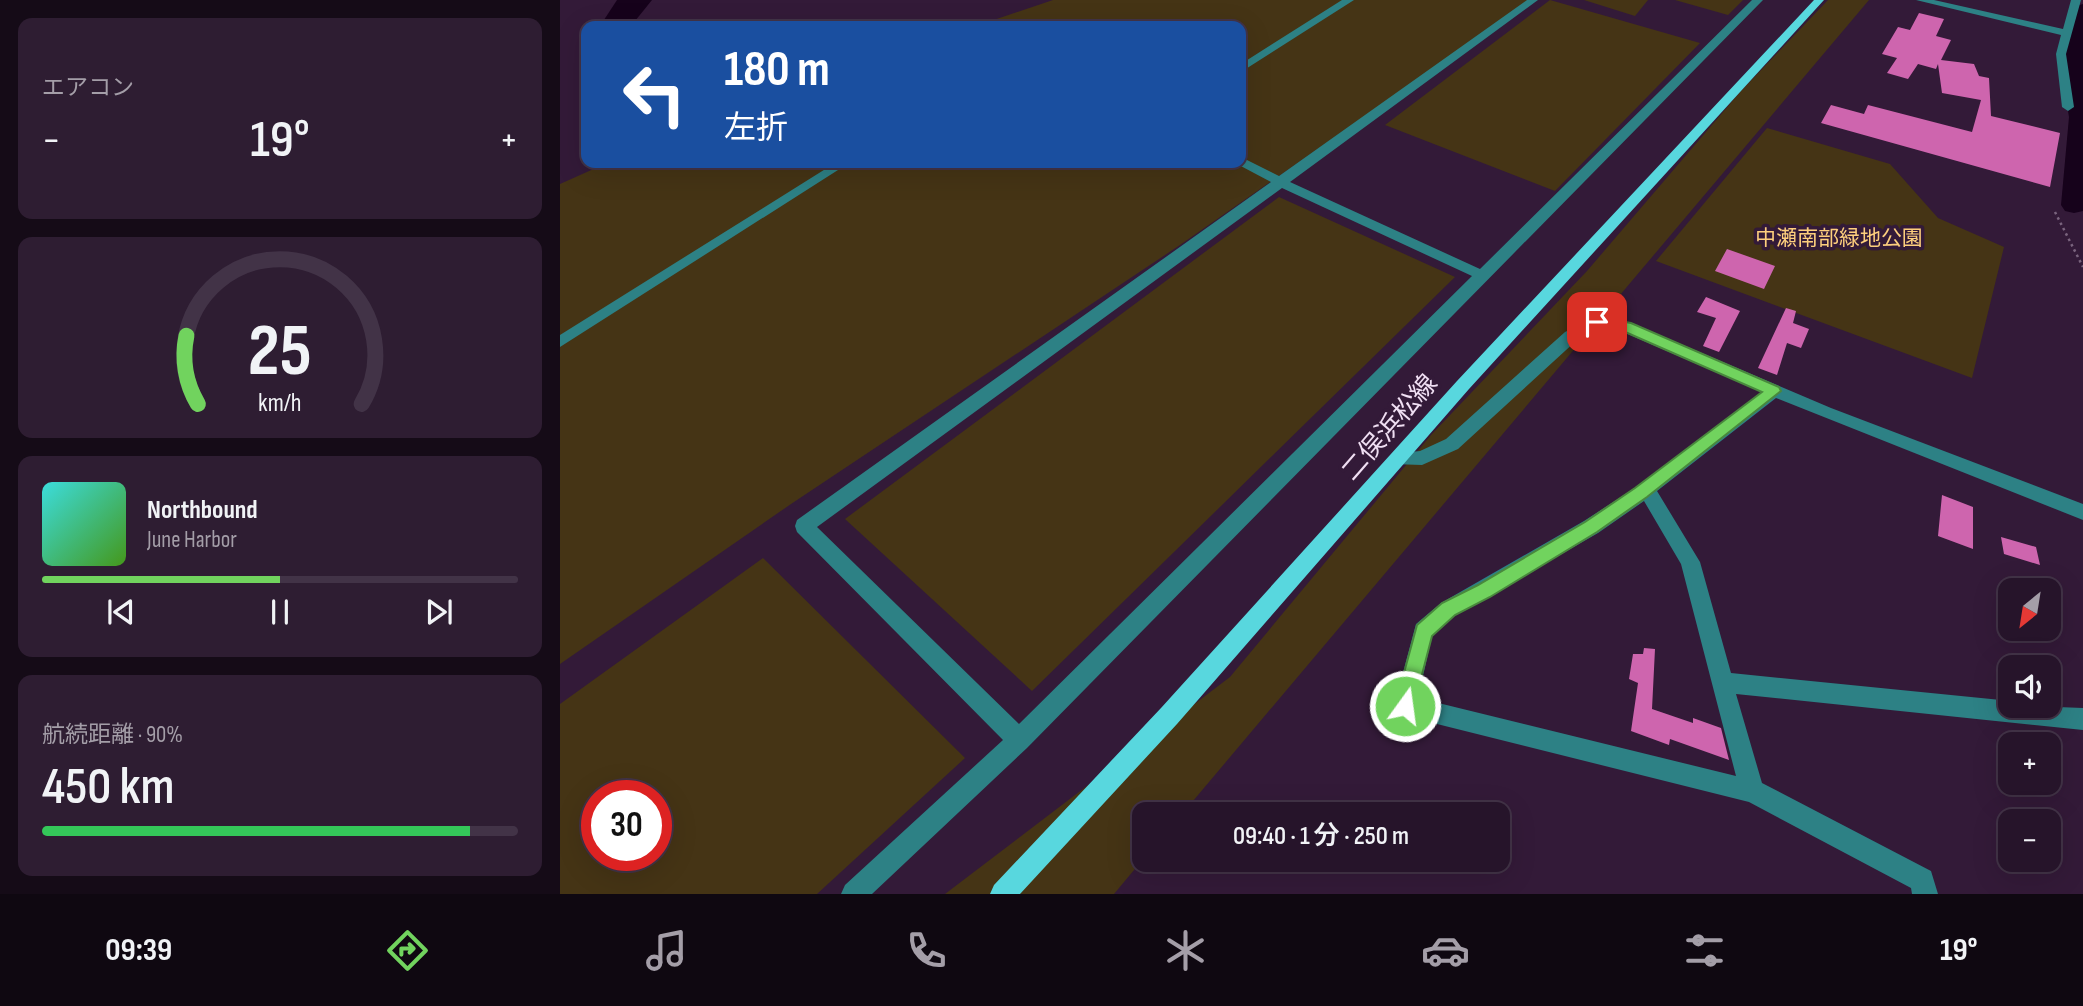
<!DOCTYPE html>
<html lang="ja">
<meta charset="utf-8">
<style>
body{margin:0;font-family:"Sofia Sans Condensed","Noto Sans JP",sans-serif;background:#2e1d32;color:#f1f3f6;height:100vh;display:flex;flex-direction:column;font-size:26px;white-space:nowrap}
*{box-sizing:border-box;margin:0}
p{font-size:23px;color:#a49ea8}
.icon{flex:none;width:38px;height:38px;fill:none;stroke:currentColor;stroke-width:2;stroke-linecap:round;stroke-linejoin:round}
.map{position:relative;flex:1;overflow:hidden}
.drawer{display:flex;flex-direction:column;gap:18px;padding:18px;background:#150b17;width:560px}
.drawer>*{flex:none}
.guide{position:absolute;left:21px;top:21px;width:665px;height:147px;border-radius:14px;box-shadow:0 7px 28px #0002,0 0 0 2px #423347;background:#1a4fa0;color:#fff;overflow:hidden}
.needle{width:46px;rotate:210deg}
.controls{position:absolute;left:1438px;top:578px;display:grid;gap:14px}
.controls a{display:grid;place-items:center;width:63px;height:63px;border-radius:14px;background:#26142a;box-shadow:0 7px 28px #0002,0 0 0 2px #423347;font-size:35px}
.speed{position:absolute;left:21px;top:780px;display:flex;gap:14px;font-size:35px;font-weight:700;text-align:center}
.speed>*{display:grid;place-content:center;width:91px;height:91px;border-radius:50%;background:#26142a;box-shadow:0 7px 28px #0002,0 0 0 2px #423347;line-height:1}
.speed .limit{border:10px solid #d22;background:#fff;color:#111}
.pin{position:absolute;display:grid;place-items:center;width:60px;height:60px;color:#fff;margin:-30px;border-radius:14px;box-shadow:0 4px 10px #0006}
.me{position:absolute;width:77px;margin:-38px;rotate:14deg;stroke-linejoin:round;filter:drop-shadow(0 0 5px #0008)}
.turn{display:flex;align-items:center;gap:24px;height:147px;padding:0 28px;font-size:32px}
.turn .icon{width:91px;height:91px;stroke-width:2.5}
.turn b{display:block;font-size:49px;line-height:60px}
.big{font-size:52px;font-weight:600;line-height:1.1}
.drawer .tile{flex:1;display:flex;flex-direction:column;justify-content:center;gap:10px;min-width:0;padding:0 24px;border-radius:14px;background:#2e1d32}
.drawer .dial{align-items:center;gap:0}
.dial svg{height:182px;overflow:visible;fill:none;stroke:#423347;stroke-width:7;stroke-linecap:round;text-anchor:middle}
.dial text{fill:#f1f3f6;stroke:none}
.song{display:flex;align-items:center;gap:21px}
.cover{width:84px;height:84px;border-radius:10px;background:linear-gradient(135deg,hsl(180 70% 55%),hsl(100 70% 35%))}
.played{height:7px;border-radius:4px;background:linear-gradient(90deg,#71d35e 50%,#423347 50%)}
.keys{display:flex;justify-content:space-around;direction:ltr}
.heat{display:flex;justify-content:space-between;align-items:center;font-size:38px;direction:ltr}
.charge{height:10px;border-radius:5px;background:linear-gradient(90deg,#34c759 90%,#423347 0)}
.trip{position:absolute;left:572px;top:802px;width:378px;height:70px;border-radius:14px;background:#26142a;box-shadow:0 7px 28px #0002,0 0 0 2px #423347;font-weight:600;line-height:70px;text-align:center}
.dock{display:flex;height:112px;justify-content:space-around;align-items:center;background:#0f0811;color:#a49ea8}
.dock .icon{width:49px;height:49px}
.dock .active{color:#71d35e}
.dock b{font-size:32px;color:#f1f3f6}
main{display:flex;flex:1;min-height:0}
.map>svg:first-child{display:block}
</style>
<main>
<section class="drawer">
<div class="tile"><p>エアコン</p>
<div class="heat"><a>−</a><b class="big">19°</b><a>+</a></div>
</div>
<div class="tile dial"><svg viewBox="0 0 100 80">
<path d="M14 69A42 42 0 1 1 86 69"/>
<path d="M14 69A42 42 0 0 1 9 39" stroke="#71d35e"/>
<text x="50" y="56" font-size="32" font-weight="700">25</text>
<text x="50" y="72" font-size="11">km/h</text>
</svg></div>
<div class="tile">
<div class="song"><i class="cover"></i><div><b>Northbound</b><p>June Harbor</p></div></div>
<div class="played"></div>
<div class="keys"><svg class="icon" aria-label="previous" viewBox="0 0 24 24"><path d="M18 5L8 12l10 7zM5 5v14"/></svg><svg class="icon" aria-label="pause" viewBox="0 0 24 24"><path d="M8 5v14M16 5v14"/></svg><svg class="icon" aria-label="next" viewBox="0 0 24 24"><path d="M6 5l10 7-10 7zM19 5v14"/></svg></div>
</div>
<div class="tile"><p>航続距離 · 90%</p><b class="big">450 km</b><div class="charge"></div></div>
</section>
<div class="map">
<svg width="1523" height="894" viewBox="0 0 1523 894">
<rect width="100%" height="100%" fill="#331a38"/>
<!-- green -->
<path fill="#453415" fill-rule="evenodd" d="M493,0h478l-351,245 -389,259 -231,160v-480l47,-21h634v-137h-265z
M990,0l150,43 -145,148 -170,-66z
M1024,0h64l-13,16z
M1115,0h68l-15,15z
M1268,0h41l-687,814h-38v44l-30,36h-169l285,-217 201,-242 156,-164 154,-180z
M1207,128l123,36 48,54 66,29 -32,131 -316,-117z
M719,197l176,80 -423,414 -187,-172z
M203,558l202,200 -148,136h-257v-190zM37,796h59v60h-59z"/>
<!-- water -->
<path fill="#16021b" d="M57,0h35l-21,26h-31z"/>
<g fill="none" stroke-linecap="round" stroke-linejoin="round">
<!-- river -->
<path fill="#16021b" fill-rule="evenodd" d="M1523,4v207l-9,2 -9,-2 -4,-6 8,-88 -6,-36v-38l10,-33 3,-4z"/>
</g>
<!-- building -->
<path fill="#ce65ae" d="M1359,13l25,6 -8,17 15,4 -10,20 33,4 5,12 10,2 2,38 69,17 -10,54 -229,-64 10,-18 33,9 4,-9 104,27 9,-32 -39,-7 -4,-29 -2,5 -18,-5 -10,15 -21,-6 10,-15 -15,-4 16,-27 12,3z
M1167,249l48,17 -11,23 -49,-18z
M1146,297l34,14 -21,41 -16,-6 13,-28 -19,-6z
M1226,308l10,3 -3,12 16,6 -8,19 -14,-5 -10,32 -19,-7z
M1382,495l31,12v42l-35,-13z
M1441,537l35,10 4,18 -36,-11z
M1084,648l11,1 -3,60 41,14v-5l28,10 8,32 -59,-21 -1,6 -38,-14 7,-48 -9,-4 4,-25h10z"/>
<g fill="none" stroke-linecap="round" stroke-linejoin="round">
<!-- path -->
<path stroke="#7a647e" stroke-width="2.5" stroke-dasharray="2.5 3.5" stroke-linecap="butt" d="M1495,212l28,55"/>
<!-- minor -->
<path fill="#2d8185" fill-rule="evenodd" d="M782,0h12l-113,72v-8z
M967,0h11l-248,182 190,87 272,-269h11l-736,748 -155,146h-31l4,-9 158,-145 -206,-208 -2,-6 2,-6 474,-338 -34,-18 4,-1v-6l38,19zM722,188l190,88 -453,448 -202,-197z
M1356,0h18l129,29 8,-29h10l-15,54 8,53 -6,4 -6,-4 -6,-53 5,-19z
M275,163h14l-289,184v-12z
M1043,319l28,4 200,85 252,96v16l-307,-122 -119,93 43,71 31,111 280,28v4l72,3v22l-347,-36 26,89 169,88 7,23h-26l-1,-6 -162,-86 -352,-88 -3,-8 22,-82 25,-21 143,-82 51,-33 127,-96 -139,-60 -26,-2 -20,10 -119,109 -36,16 -30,-1 -3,-5 3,-5 28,-3 26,-12 119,-107 20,-10zM1084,501l37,63 55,212 -318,-78 14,-62 23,-21 143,-82z"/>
<!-- major -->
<path fill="#58d7de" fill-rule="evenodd" d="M1254,0h10l-355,389 -292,335 -157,170h-30l4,-9 167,-177 296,-327z"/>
</g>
<!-- route -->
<path fill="#71d35e" stroke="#49893d" stroke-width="2" d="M1037,317l34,6 148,64 2,4 -134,106 -50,35 -107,65 -35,18 -23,21 -20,77 -7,3 -7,-3 -3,-7 22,-81 25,-22 36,-18 107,-63 50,-34 127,-96 -139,-61 -31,-6v-6z"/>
<g text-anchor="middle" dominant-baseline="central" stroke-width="7" stroke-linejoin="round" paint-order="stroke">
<!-- far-park labels -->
<g font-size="21" fill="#fdcf7d" stroke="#331a38">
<text x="1279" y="238">中瀬南部緑地公園</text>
</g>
<!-- street labels -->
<g font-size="26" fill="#f0dff3" stroke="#331a38">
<text transform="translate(830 428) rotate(-49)">二俣浜松線</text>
</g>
</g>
</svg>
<div class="controls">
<a><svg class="needle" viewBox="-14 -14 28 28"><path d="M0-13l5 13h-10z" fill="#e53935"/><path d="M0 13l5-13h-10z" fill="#a49ea8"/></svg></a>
<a><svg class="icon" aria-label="sound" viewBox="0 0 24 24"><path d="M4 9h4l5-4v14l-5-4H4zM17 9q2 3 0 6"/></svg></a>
<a>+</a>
<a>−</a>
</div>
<div class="speed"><div class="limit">30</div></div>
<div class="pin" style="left:1037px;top:322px;background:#d93025"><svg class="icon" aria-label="arrive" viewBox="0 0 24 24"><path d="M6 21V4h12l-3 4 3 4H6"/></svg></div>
<svg class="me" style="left:845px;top:706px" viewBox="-20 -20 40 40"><circle r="17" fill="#71d35e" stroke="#fff" stroke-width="3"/><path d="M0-11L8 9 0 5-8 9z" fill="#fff"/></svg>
<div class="trip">09:40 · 1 分 · 250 m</div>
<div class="guide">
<div class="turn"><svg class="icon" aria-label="left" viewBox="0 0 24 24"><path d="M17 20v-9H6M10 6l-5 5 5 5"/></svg><div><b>180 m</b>左折</div></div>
</div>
</div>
</main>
<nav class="dock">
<b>09:39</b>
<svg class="icon active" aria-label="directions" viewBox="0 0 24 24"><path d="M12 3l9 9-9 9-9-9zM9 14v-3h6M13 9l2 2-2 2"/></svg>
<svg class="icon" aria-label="music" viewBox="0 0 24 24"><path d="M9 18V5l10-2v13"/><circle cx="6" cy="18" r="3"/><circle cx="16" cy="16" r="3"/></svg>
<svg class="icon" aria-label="phone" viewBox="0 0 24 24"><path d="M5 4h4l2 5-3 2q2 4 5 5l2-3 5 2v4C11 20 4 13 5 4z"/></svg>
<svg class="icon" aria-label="climate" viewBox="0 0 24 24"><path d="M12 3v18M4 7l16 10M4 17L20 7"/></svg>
<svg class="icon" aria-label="car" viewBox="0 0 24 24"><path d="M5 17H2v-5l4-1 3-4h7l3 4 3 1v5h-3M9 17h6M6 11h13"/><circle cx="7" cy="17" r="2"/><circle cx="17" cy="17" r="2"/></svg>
<svg class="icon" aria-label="filters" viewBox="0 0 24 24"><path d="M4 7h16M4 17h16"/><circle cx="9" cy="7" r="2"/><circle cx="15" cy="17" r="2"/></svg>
<b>19°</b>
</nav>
